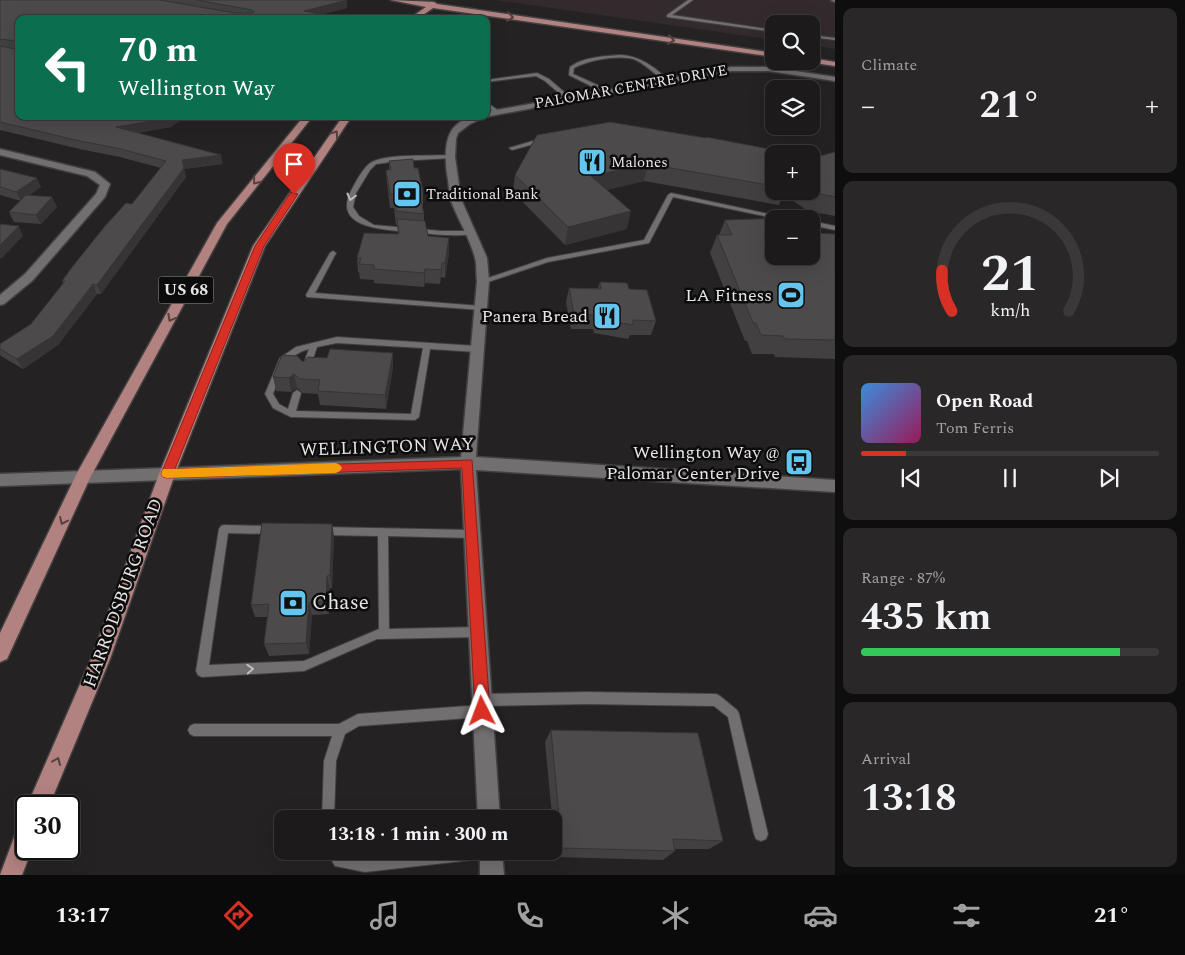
<!DOCTYPE html>
<meta charset="utf-8">
<style>
body{margin:0;font-family:Spectral,serif;background:#292727;color:#f1f3f6;height:100vh;display:flex;flex-direction:column;font-size:19px;white-space:nowrap}
*{box-sizing:border-box;margin:0}
p{font-size:16px;color:#a0a1a2}
.icon{flex:none;width:28px;height:28px;fill:none;stroke:currentColor;stroke-width:2;stroke-linecap:round;stroke-linejoin:round}
.map{position:relative;flex:1;overflow:hidden}
.side{display:flex;flex-direction:column;gap:8px;padding:8px;background:#0f0e0e;width:350px}
.side>*{flex:none}
.hud{position:absolute;left:15px;top:15px;width:475px;height:105px;border-radius:10px;box-shadow:0 5px 20px #0002,0 0 0 1px #3a3839;background:#0b6e4f;color:#fff;overflow:hidden}
.controls{position:absolute;left:765px;top:15px;display:grid;gap:10px}
.controls a{display:grid;place-items:center;width:55px;height:55px;border-radius:10px;background:#1c1a1a;box-shadow:0 5px 20px #0002,0 0 0 1px #3a3839;font-size:25px}
.speed{position:absolute;left:15px;top:795px;display:flex;gap:10px;font-size:25px;font-weight:700;text-align:center}
.speed>*{display:grid;place-content:center;width:65px;height:65px;border-radius:50%;background:#1c1a1a;box-shadow:0 5px 20px #0002,0 0 0 1px #3a3839;line-height:1}
.speed .limit{border:2px solid #111;border-radius:8px;background:#fff;color:#111}
.pin{position:absolute;display:grid;place-items:center;width:42px;height:42px;color:#fff;margin:-51px -21px;border-radius:50% 50% 50% 0;rotate:-45deg;box-shadow:0 0 5px #0007}
.pin .icon{rotate:45deg}
.me{position:absolute;width:55px;margin:-28px;rotate:357deg;stroke-linejoin:round;filter:drop-shadow(0 0 4px #0008)}
.turn{display:flex;align-items:center;gap:18px;height:105px;padding:0 20px;font-size:22px}
.turn .icon{width:65px;height:65px;stroke-width:2.5}
.turn b{display:block;font-size:35px;line-height:42px}
.big{font-size:38px;font-weight:700;line-height:1.1}
.side .tile{flex:1;display:flex;flex-direction:column;justify-content:center;gap:8px;min-width:0;padding:0 18px;border-radius:10px;background:#292727}
.side .dial{align-items:center;gap:0}
.dial svg{height:130px;overflow:visible;fill:none;stroke:#3a3839;stroke-width:7;stroke-linecap:round;text-anchor:middle}
.dial text{fill:#f1f3f6;stroke:none}
.song{display:flex;align-items:center;gap:15px}
.cover{width:60px;height:60px;border-radius:8px;background:linear-gradient(135deg,hsl(210 70% 55%),hsl(330 70% 35%))}
.played{height:5px;border-radius:2px;background:linear-gradient(90deg,#d93025 15%,#3a3839 15%)}
.keys{display:flex;justify-content:space-around;direction:ltr}
.heat{display:flex;justify-content:space-between;align-items:center;font-size:28px;direction:ltr}
.charge{height:8px;border-radius:4px;background:linear-gradient(90deg,#34c759 87%,#3a3839 0)}
.trip{position:absolute;left:274px;top:810px;width:288px;height:50px;border-radius:10px;background:#1c1a1a;box-shadow:0 5px 20px #0002,0 0 0 1px #3a3839;font-weight:700;line-height:50px;text-align:center}
.dock{display:flex;height:80px;justify-content:space-around;align-items:center;background:#0b0a0a;color:#a0a1a2}
.dock .icon{width:35px;height:35px}
.dock .on{color:#d93025}
.dock b{font-size:22px;color:#f1f3f6}
main{display:flex;flex:1;min-height:0}
.map>svg:first-child{display:block}
</style>
<main>
<div class="map">
<svg width="835" height="875" viewBox="0 0 835 875">
<rect width="100%" height="100%" fill="#252223"/>
<!-- built -->
<path fill="#332a2d" d="M495,0h340v49l-24,-4v-21h-37v16z"/>
<g fill="none" stroke-linecap="round" stroke-linejoin="round">
<defs>
<path id="lane" d="M688,0h5l-21,15 102,15v2l-107,-15v-2z
M811,35l24,3v2l-24,-3z
M621,55c19,1 34,12 47,25l-4,1c-9,-7 -18,-16 -28,-21 -16,-6 -47,0 -62,8l-1,6 31,14 5,3v2h-4l-36,-18 1,-8c13,-10 35,-11 51,-12z
M537,73l12,6 22,19v2h-4l-22,-19 -9,-5 -50,6v-2z
M486,102l13,9v2h-4l-9,-7z
M543,138l3,2 -1,1 -33,9 -3,-2z
M450,155l3,2 -1,1 -54,3 -22,3 -6,6 -14,23 -3,14 6,9 15,9 67,6h30l3,2 -1,1c-19,3 -41,0 -61,-2 -22,-2 -81,-2 -61,-41 5,-9 13,-26 23,-30 17,-7 56,-5 76,-6z
M671,193l121,26h-14l-105,-22 -24,46 -101,19 -63,21h-2l-4,-2 68,-23 97,-18 24,-45z
M811,221l24,5v4l-24,-5z
M333,251l3,2 -21,40 166,13 4,2 -4,2 -174,-13 -1,-2 24,-42z
M337,337l140,9 4,3 -4,3 -47,-3 -11,68 -4,3 -124,-3 -18,-9 -8,-14 15,-36 16,-11zM337,343l86,5 -12,66 -115,-3 5,-18 -4,-3 -4,3 -5,16 -9,-5 -6,-10c8,-20 12,-39 36,-45l-7,19 1,2h6l8,-23z
M224,525l48,1 3,1 2,3 -2,3 -3,1 -44,-1 -19,132 95,-4 75,-32 -1,-93 -55,-1 -3,-1 -2,-3 2,-3 3,-1 149,3 3,1 2,3 -2,3 -3,1 -84,-2 1,93 89,-2 4,1 1,4 -1,4 -4,1 -101,2 -73,32 -102,6 -4,-2 -2,-4 23,-142 2,-3z
M587,692l129,2 4,2 17,14 2,4 29,120 -2,5 -5,2 -5,-2 -2,-5 -26,-117 -14,-11 -127,-2 -102,2 2,1 2,4 -2,4 -4,2 -124,9 -14,8 -9,27 -2,58h-12l2,-58 8,-25h-138l-4,-2 -2,-4 2,-4 4,-2h145l19,-10 123,-9 -3,-1 -2,-4 2,-4 4,-2z
M326,851h15l3,4 21,3 63,-7h68l-2,5 -5,2 -124,14 -30,-6z"/>
<path id="street" d="M831,0h4v2l-3,-1z
M731,67h38l66,10v4l-66,-10h-38l-246,46 -15,7 -12,9 -2,6 -1,18 6,42 26,59 2,23 -13,176 359,23v12l-359,-22 24,349h-22l-17,-350 -294,11 -6,-2 -2,-4 2,-4 6,-2 294,-11 16,-176c-1,-7 0,-16 -2,-23 -5,-20 -17,-38 -24,-57 -2,-8 -2,-18 -4,-27 -4,-33 0,-58 39,-58v-4z
M0,149l95,23 15,12 -5,13 -72,83 -29,24 -4,1v-10l25,-21 71,-80 4,-9 -13,-9 -87,-21z
M480,851h22l2,24h-24z"/>
<path id="secondary" d="M167,468l6,2 2,4 -2,4 -6,2 -167,6v-12z"/>
<path id="primary" d="M391,0l43,2 3,2 337,49v4l-341,-49 -16,11h-8l17,-12z
M811,58l24,4v4l-27,-4 3,-1z
M304,116h9l-86,108 -137,254 -83,181 -7,3v-29l77,-160 140,-250z
M343,116h9l-87,130 -90,228 -65,185 -61,147h-22l64,-147 68,-185 94,-228z
M26,824v25h6l-10,26h-22l18,-48z"/>
</defs>
<!-- lane casing -->
<use href="#lane" stroke="#424040" stroke-width="2"/>
<!-- street casing -->
<use href="#street" stroke="#424040" stroke-width="3"/>
<!-- secondary casing -->
<use href="#secondary" stroke="#424040" stroke-width="3"/>
<!-- primary casing -->
<use href="#primary" stroke="#424040" stroke-width="3"/>
<!-- lane -->
<use href="#lane" fill="#726f70" fill-rule="evenodd"/>
<!-- street -->
<use href="#street" fill="#726f70" fill-rule="evenodd"/>
<!-- secondary -->
<use href="#secondary" fill="#726f70" fill-rule="evenodd"/>
<!-- primary -->
<use href="#primary" fill="#b18280" fill-rule="evenodd"/>
</g>
<!-- wall -->
<path fill="#424041" d="M0,0h347v8l-25,6 -303,5v97h167l-15,11 -34,6 86,31 -39,5 2,8 -85,117h-4l-39,51 -35,24 -22,-13 -1,-2v-10l31,-20 32,-41 -1,-2 70,-77 29,-36 -41,-11 -36,-7 -84,-20z
M835,152v64l-27,-5 -25,-17 -4,11 -135,-24 -37,9 20,39 -62,16 -52,-53 2,-17 259,-21v37h37v-34h5z
M389,161l25,7 9,24v14h-1l2,8v7l4,15 21,17 -4,25 -4,-1 -1,7 -15,-1 -1,4 -50,-4v-3l-14,-1 -1,-7h-1l-1,-14 41,-24 -1,-9h-1l-2,-17h-4l-3,-25 -1,-13h3z
M0,169l41,18 -13,9 24,1 5,10 -16,17 -27,-2 -5,-10 12,-11 -21,-6z
M725,220l49,36 61,-22v125l-60,-2 -1,-3h-22l-5,-13h-2l-35,-88 7,-18h2z
M600,282l29,7 27,32 -5,14h-21l-2,4 -34,-6 -1,-4h-22l-5,-27 3,-14h29z
M303,362l90,6 -7,41 -66,-4 -2,-11 -15,-1 -6,-5 -6,4 -15,-1 -3,-14z
M332,524l2,13 -2,51h-2l-1,26 -17,1 -3,39 -40,2 -5,-12 4,-27h-13l-4,-12z
M551,730l172,111 -14,8h-35l1,2 -12,9 -107,-3 -11,-115z"/>
<!-- shaded-wall -->
<path fill="#363435" d="M347,0v8l-42,11 -1,-8z
M172,116h14l-15,11 -52,9 -3,-9z
M221,155l2,9 -39,5 2,8 -85,117 -4,-9 85,-125z
M648,164l-4,17 -56,13 3,-18z
M37,178l4,9 -20,14 -5,-9z
M52,197l5,10 -16,17 -5,-9z
M631,211l-4,18 -62,16 3,-18z
M19,226l4,10 -22,23 -1,-2v-12z
M449,238v15l-4,25v-15z
M442,263l-1,14 -1,7 1,-14z
M425,269v14l-1,4v-14z
M93,284l4,10 -39,51 -35,24 -6,-10z
M393,353v15l-7,41 -1,-14z
M294,374l3,14 -6,4 -2,-14z
M332,524l2,13 -2,51 -2,-13z
M327,576l3,12 -1,26 -3,-12z
M309,602l3,13 -3,39 -3,-11z"/>
<!-- building -->
<path fill="#4d4a4c" stroke="#363435" d="M0,0h160l74,13h18l2,-1 -2,-2 -55,-10h150l-43,11 41,8h-326v97h153l-3,2 -53,9 105,28 -39,5 2,8 -87,117 -4,-1 -40,52 -36,23 -17,-10v-5l31,-20 34,-43h-3l11,-15 32,-40 21,-23 6,1 34,-43 -49,-13 -37,-7 -80,-19v-76l15,3 3,-2 -2,-6 -16,-2z
M610,122l96,16v-1l90,17h-22v32l-126,-22 -57,12 40,35 -63,16 -53,-52 22,-40z
M835,152v45l-19,-4 -5,-3v-33h5z
M413,159l1,9h4l5,24h-4l5,22 -28,-3 -2,-17h-4l-4,-24h5l-2,-9z
M0,169l37,9 -21,14 -16,-5z
M26,195l26,2 -16,18 -27,-3z
M784,218v1h-10v37h37v-23l24,1v106l-50,-1 -2,-3 -22,-1 -5,-12h-3l-36,-88h15l-7,-15z
M397,219l28,2 3,15 21,2 -4,25h-3l-1,7 -16,-1 -1,4 -50,-4v-4l-15,-1 2,-6h-4l7,-25 35,1z
M0,224l19,2 -19,19z
M600,282l27,1 2,6 18,1 9,31 -23,-1v5l-35,-6 -1,-4 -23,-1 -5,-26 32,1z
M330,349l63,4 -8,42 -67,-4 2,-11 -20,-1 -6,-5 -5,4 -16,-1 9,-22 15,1 6,6 5,-5 19,1z
M262,523l70,1 -2,51 -3,1 -1,26h-17l-3,41 -42,1 5,-40 -18,1z
M551,730l147,3 25,108 -50,-2 2,12 -113,-3z"/>
<!-- one-way arrows -->
<defs><path id="oneway-chevron" d="M-2-3.5L2.5 0L-2 3.5" fill="none" stroke-width="1.6" stroke-linecap="round" stroke-linejoin="round" transform="scale(1.25)"/></defs>
<g stroke="#574140">
<use href="#oneway-chevron" transform="translate(510 17) rotate(8)"/>
<use href="#oneway-chevron" transform="translate(671 40) rotate(8)"/>
<use href="#oneway-chevron" transform="translate(335 134) rotate(-54)"/>
<use href="#oneway-chevron" transform="translate(256 181) rotate(128)"/>
<use href="#oneway-chevron" transform="translate(171 318) rotate(118)"/>
<use href="#oneway-chevron" transform="translate(63 521) rotate(115)"/>
<use href="#oneway-chevron" transform="translate(57 761) rotate(-67)"/>
</g>
<g stroke="#bebcbd">
<use href="#oneway-chevron" transform="translate(351 197) rotate(105)"/>
<use href="#oneway-chevron" transform="translate(250 669) rotate(-3)"/>
</g>
<!-- route -->
<path fill="#d93025" stroke="#8d1f18" d="M291,192l7,2 -34,52 -89,223 297,-9 18,251 -2,6 -6,2 -5,-2 -2,-6 -13,-243 -295,10 -4,-1 -2,-3 94,-228z"/>
<!-- slow -->
<path fill="#f59e0b" d="M336,463l4,2 2,3 -2,3 -4,2 -169,5 -4,-1 -2,-3 2,-5h9z"/>
<!-- icons -->
<defs>
<symbol id="restaurant-square" viewBox="-11 -11 22 22"><rect x="-9" y="-9" width="18" height="18" rx="4" fill="#64c5ee" stroke="#0d0c0c"/><path d="M-5-6h1v4h1v-4h1v4h1v-4h1v5L-1.5 .5V6h-2V.5L-5-1ZM5-6V6H3V1.5H1.5Q1.5-4 5-6Z" fill="#111"/></symbol>
<symbol id="bank-square" viewBox="-11 -11 22 22"><rect x="-9" y="-9" width="18" height="18" rx="4" fill="#64c5ee" stroke="#0d0c0c"/><path d="M-6-4H6V4H-6ZM0-2.3a2.3 2.3 0 1 0 0 4.6a2.3 2.3 0 1 0 0-4.6Z" fill="#111"/></symbol>
<symbol id="stadium-square" viewBox="-11 -11 22 22"><rect x="-9" y="-9" width="18" height="18" rx="4" fill="#64c5ee" stroke="#0d0c0c"/><path d="M0-5a6.5 5 0 1 0 0 10a6.5 5 0 1 0 0-10ZM-3.5-1.8h7v3.6h-7Z" fill="#111"/></symbol>
<symbol id="bus-square" viewBox="-11 -11 22 22"><rect x="-9" y="-9" width="18" height="18" rx="4" fill="#64c5ee" stroke="#0d0c0c"/><path d="M-5-6H5V4H4V6H2V4H-2V6H-4V4H-5ZM-3.5-4V0h7V-4ZM-3.5 1.2v1.5H-2V1.2ZM2 1.2v1.5H3.5V1.2Z" fill="#111"/></symbol>
</defs>
<g fill-rule="evenodd">
<use href="#restaurant-square" x="576" y="146" width="32" height="32"/>
<use href="#bank-square" x="391" y="178" width="32" height="32"/>
<use href="#stadium-square" x="775" y="279" width="32" height="32"/>
<use href="#restaurant-square" x="591" y="300" width="32" height="32"/>
<use href="#bus-square" x="783" y="446" width="32" height="32"/>
<use href="#bank-square" x="277" y="587" width="32" height="32"/>
</g>
<g text-anchor="middle" dominant-baseline="central" stroke-width="5" stroke-linejoin="round" paint-order="stroke">
<!-- far-street labels -->
<g font-size="15" fill="#e7e5e6" stroke="#0d0c0c">
<text transform="translate(631 87) rotate(-10)">PALOMAR CENTRE DRIVE</text>
</g>
<!-- far-poi labels -->
<g font-size="15" fill="#e7e5e6" stroke="#0d0c0c" text-anchor="start">
<text x="611" y="162">Malones</text>
<text x="426" y="194">Traditional Bank</text>
</g>
<!-- shield labels -->
<rect fill="#0d0c0c" stroke="#a6a4a5" stroke-width="1" x="158.5" y="276.5" width="55" height="27" rx="4"/>
<g font-size="16" font-weight="bold" fill="#e7e5e6">
<text x="186" y="290">US 68</text>
</g>
<!-- poi labels -->
<g font-size="18" fill="#e7e5e6" stroke="#0d0c0c" text-anchor="end">
<text x="772" y="295">LA Fitness</text>
<text x="588" y="316">Panera Bread</text>
<text x="780" y="452">Wellington Way @<tspan x="780" dy="21">Palomar Center Drive</tspan></text>
</g>
<!-- street labels -->
<g font-size="18" fill="#e7e5e6" stroke="#0d0c0c">
<text transform="translate(387 447) rotate(-2)">WELLINGTON WAY</text>
<text transform="translate(123 593) rotate(-70)">HARRODSBURG ROAD</text>
</g>
<!-- near-poi labels -->
<g font-size="21" fill="#e7e5e6" stroke="#0d0c0c" text-anchor="start">
<text x="312" y="603">Chase</text>
</g>
</g>
</svg>
<div class="controls">
<a><svg class="icon" aria-label="search" viewBox="0 0 24 24"><circle cx="10" cy="10" r="6"/><path d="M15 15l6 6"/></svg></a>
<a><svg class="icon" aria-label="layers" viewBox="0 0 24 24"><path d="M12 4l9 5-9 5-9-5zM3 14l9 5 9-5"/></svg></a>
<a>+</a>
<a>−</a>
</div>
<div class="speed"><div class="limit">30</div></div>
<div class="pin" style="left:294px;top:194px;background:#d93025"><svg class="icon" aria-label="arrive" viewBox="0 0 24 24"><path d="M6 21V4h12l-3 4 3 4H6"/></svg></div>
<svg class="me" style="left:482px;top:711px" viewBox="-20 -20 40 40"><path d="M0-17L14 15 0 8-14 15z" fill="#d93025" stroke="#fff" stroke-width="4"/></svg>
<div class="trip">13:18 · 1 min · 300 m</div>
<div class="hud">
<div class="turn"><svg class="icon" aria-label="left" viewBox="0 0 24 24"><path d="M17 20v-9H6M10 6l-5 5 5 5"/></svg><div><b>70 m</b>Wellington Way</div></div>
</div>
</div>
<section class="side">
<div class="tile"><p>Climate</p>
<div class="heat"><a>−</a><b class="big">21°</b><a>+</a></div>
</div>
<div class="tile dial"><svg viewBox="0 0 100 80">
<path d="M14 69A42 42 0 1 1 86 69"/>
<path d="M14 69A42 42 0 0 1 8 44" stroke="#d93025"/>
<text x="50" y="56" font-size="32" font-weight="700">21</text>
<text x="50" y="72" font-size="11">km/h</text>
</svg></div>
<div class="tile">
<div class="song"><i class="cover"></i><div><b>Open Road</b><p>Tom Ferris</p></div></div>
<div class="played"></div>
<div class="keys"><svg class="icon" aria-label="previous" viewBox="0 0 24 24"><path d="M18 5L8 12l10 7zM5 5v14"/></svg><svg class="icon" aria-label="pause" viewBox="0 0 24 24"><path d="M8 5v14M16 5v14"/></svg><svg class="icon" aria-label="next" viewBox="0 0 24 24"><path d="M6 5l10 7-10 7zM19 5v14"/></svg></div>
</div>
<div class="tile"><p>Range · 87%</p><b class="big">435 km</b><div class="charge"></div></div>
<div class="tile"><p>Arrival</p><b class="big">13:18</b></div>
</section>
</main>
<nav class="dock">
<b>13:17</b>
<svg class="icon on" aria-label="directions" viewBox="0 0 24 24"><path d="M12 3l9 9-9 9-9-9zM9 14v-3h6M13 9l2 2-2 2"/></svg>
<svg class="icon" aria-label="music" viewBox="0 0 24 24"><path d="M9 18V5l10-2v13"/><circle cx="6" cy="18" r="3"/><circle cx="16" cy="16" r="3"/></svg>
<svg class="icon" aria-label="phone" viewBox="0 0 24 24"><path d="M5 4h4l2 5-3 2q2 4 5 5l2-3 5 2v4C11 20 4 13 5 4z"/></svg>
<svg class="icon" aria-label="climate" viewBox="0 0 24 24"><path d="M12 3v18M4 7l16 10M4 17L20 7"/></svg>
<svg class="icon" aria-label="car" viewBox="0 0 24 24"><path d="M5 17H2v-5l4-1 3-4h7l3 4 3 1v5h-3M9 17h6M6 11h13"/><circle cx="7" cy="17" r="2"/><circle cx="17" cy="17" r="2"/></svg>
<svg class="icon" aria-label="filters" viewBox="0 0 24 24"><path d="M4 7h16M4 17h16"/><circle cx="9" cy="7" r="2"/><circle cx="15" cy="17" r="2"/></svg>
<b>21°</b>
</nav>
